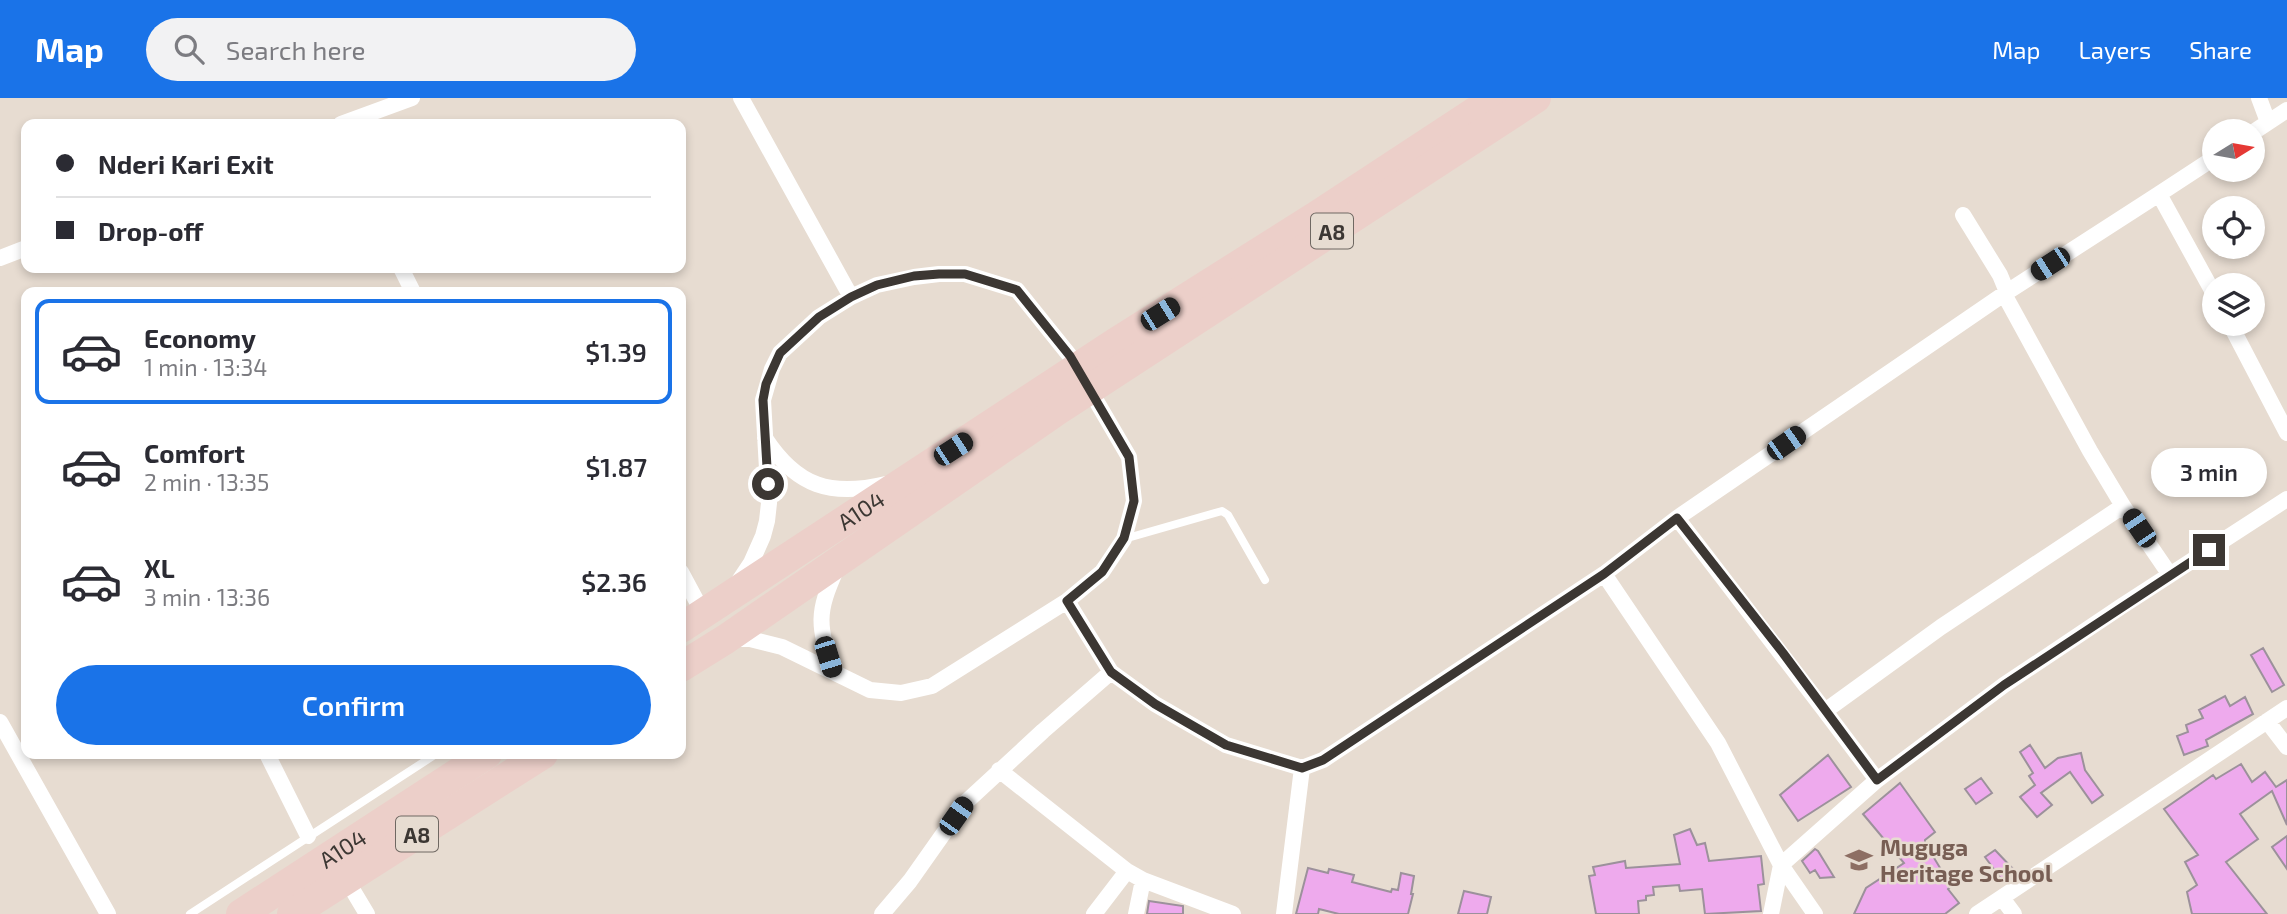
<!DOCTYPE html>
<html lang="en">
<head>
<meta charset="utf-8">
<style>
	:root { --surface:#fff; --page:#f2f2f3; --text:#2b2b33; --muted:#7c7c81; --line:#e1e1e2; --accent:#1a73e8 }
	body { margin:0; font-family:"Exo 2",sans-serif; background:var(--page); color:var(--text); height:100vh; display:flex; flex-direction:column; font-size:26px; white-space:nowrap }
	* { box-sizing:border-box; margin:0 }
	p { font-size:23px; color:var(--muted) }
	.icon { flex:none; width:38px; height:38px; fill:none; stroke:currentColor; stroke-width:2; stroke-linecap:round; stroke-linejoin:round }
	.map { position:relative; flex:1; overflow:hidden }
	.sheet { position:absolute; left:21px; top:189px; width:665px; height:472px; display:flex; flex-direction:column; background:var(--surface); border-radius:14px; box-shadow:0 4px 10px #0003 }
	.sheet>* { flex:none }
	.guide { position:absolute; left:21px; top:21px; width:665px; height:154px; border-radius:14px; box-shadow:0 4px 10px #0003; display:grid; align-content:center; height:154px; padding:0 35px; background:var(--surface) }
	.needle { width:46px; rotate:79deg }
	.fabs { position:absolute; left:2202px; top:21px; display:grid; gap:14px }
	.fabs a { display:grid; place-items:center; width:63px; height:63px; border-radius:50%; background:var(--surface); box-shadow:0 4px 10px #0003; font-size:35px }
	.end { position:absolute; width:32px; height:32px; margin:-16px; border:9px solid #3c3733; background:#fff; box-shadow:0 0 0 4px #fff }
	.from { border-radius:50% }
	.bubble { position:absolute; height:49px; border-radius:24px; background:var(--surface); box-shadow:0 4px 10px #0003; font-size:23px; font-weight:600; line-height:49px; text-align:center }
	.car { position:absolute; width:21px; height:42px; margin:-21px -10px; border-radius:9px; box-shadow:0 0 5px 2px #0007; background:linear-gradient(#222 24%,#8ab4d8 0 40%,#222 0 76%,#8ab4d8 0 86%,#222 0) }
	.guide b { display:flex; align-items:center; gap:24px; height:66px; font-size:26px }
	.guide b+b { border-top:2px solid var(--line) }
	.guide i { width:18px; height:18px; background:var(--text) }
	ul { padding:12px 0 0; list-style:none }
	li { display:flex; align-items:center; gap:21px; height:105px; margin:0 14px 10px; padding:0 21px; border:4px solid transparent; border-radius:14px }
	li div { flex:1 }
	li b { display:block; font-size:26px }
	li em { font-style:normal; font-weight:600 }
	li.current { border-color:var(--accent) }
	li>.icon { width:63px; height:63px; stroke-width:1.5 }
	.button { display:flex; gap:14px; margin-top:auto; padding:14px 35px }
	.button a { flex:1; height:80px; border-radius:42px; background:var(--accent); color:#fff; font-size:28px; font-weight:600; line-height:80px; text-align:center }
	header { display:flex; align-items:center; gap:42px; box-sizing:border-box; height:98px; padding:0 35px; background:var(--accent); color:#fff }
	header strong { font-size:33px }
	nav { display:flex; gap:38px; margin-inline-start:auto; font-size:24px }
	.search { width:490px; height:63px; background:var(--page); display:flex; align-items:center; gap:18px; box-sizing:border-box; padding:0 24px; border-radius:38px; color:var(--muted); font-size:26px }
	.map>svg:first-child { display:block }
	.building { fill:#eeaaed; stroke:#9c919b; stroke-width:2 }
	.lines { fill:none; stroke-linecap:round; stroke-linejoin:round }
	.lane { stroke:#fff; stroke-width:8 }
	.street { stroke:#fff; stroke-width:16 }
	.highway { stroke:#eccfc9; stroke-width:30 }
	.route { stroke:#3c3733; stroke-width:9 }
	.labels { text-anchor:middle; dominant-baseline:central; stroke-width:5; stroke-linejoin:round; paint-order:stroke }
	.shield { fill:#e7dcd1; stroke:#6f6862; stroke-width:2 }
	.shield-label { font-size:21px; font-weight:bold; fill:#3c3733 }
	.street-label { font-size:23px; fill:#3c3733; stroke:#e7dcd1 }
	.education-label { font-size:23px; font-weight:bold; fill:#785e54; stroke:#e7dcd1; text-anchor:start }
</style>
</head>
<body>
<header>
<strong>Map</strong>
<div class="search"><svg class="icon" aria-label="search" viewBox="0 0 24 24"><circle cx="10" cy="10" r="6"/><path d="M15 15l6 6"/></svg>Search here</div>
<nav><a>Map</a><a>Layers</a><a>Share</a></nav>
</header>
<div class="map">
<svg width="2287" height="816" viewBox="0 0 2287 816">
	<rect width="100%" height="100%" fill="#e7dcd1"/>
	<path class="building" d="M2263,550L2284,587L2272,594L2251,557Z
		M2225,598L2230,608L2245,599L2253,616L2206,642L2208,648L2184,657L2177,638L2188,634L2186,627L2203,620L2199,612Z
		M2030,647L2045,670L2058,660L2081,655L2085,672L2103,697L2092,705L2070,674L2041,695L2052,707L2037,719L2020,699L2035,687L2029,678L2033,675L2020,654Z
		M1828,657L1851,689L1798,723L1780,697Z
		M2241,666L2252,684L2265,674L2276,689L2287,682V727L2272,693L2240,716L2258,741L2226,764L2267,816H2192L2187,794L2197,787L2185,764L2198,757L2164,711L2213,677L2216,681Z
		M1981,680L1992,695L1976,706L1965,691Z
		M1900,685L1935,734L1925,742V745L1951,788L1948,791L1959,805L1945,816H1854L1866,790L1904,765L1863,716Z
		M1690,731L1697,747L1705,745L1709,763L1761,758L1764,786L1758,787L1761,813L1705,816L1702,791L1680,793L1679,787L1653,789L1654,797L1646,798V802L1638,803L1639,816H1596L1589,778L1595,777L1593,769L1625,763L1626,770L1680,766L1674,737Z
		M2287,738V771L2272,749Z
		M1815,751L1818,753L1834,779L1820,780L1815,772L1810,775L1802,763Z
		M1995,752L2014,772L2002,782L1985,759Z
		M1308,770L1328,775L1329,771L1354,777L1352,784L1391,794L1392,791L1398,792L1401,775L1414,778L1411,796H1413L1408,816H1339L1319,811L1318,816H1296Z
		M1464,793L1491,799L1487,816H1458Z
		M1149,803L1183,808V816H1147Z"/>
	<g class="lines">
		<path class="lane" d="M1124,441L1222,413L1228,417L1265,482
			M190,816L436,656"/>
		<path class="street" d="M741,0L851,199
			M2259,0L2268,24
			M341,26L412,0
			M2252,35L2287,12
			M2159,96L2214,60
			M1963,117L2000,177L2007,194
			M0,160L26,150
			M401,170L413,194
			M2004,196L2090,353L2123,408L2170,477
			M2230,226L2287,335
			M765,340C797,389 831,399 886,386
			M1677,420L1825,613L1941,529L2123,408
			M681,474L703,515
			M1604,476L1718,645L1781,767L1815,816
			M1067,503L1111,574L1155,606L1226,647L1302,670L1323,662L1604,476L1677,420L2004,196L2159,96L2214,196
			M731,541H750L782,549L870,592L901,595L932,588L1067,503L1102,474L1124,441L1134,403L1129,359L1070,258L1017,192L965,176H939L914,179L877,187L851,199L819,219L780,255L772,271L763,302L769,405L767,423L763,438L751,465L739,483
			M833,574C818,526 816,516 837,470
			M1825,613L1877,682
			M2267,623L2287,649
			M0,624L108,816
			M267,656L308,738
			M999,672L1127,773L1143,782L1233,816
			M346,781L367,816
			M2002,800L2014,816
			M882,816L910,783L965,705L1043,633L1111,574
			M1094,816L1127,773
			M1136,816L1143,782
			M1284,816L1302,670
			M1771,816L1781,767L1877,682L2004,587L2122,508L2287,401
			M1977,816L2287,610"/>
		<g class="highway">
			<path id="s1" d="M681,530L1115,245L1318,117L1496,0"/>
			<path d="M681,569L726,541L1058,312L1536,0"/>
			<path id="s2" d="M241,816L487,656"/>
			<path d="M292,816L543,656"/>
		</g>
	</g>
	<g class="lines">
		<path class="route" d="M768,386L763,302L766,286L780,255L819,219L851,199L877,187L914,178L939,176H965L1017,192L1070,258L1129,359L1134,403L1124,440L1102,474L1067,503L1111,574L1155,606L1226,647L1302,670L1323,662L1604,476L1677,420L1783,555L1877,682L2004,587L2209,452"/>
	</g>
	<defs>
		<symbol id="school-bare" viewBox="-9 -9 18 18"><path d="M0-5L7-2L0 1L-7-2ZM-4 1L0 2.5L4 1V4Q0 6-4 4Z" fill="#8d6e63" stroke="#e7dcd1" stroke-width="2.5" paint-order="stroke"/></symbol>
	</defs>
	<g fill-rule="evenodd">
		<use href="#school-bare" x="1840" y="743" width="38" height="38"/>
	</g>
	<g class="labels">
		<g class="shield">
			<rect x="1311" y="115.5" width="42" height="35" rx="5"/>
			<rect x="396" y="718.5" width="42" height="35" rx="5"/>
		</g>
		<g class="shield-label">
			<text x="1332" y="133">A8</text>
			<text x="417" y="736">A8</text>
		</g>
		<g class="street-label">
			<text stroke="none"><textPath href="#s1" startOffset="215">A104</textPath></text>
			<text stroke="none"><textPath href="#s2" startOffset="121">A104</textPath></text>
		</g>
		<g class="education-label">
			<text x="1880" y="749">Muguga<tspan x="1880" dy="26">Heritage School</tspan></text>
		</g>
	</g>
</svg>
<div class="fabs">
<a><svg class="needle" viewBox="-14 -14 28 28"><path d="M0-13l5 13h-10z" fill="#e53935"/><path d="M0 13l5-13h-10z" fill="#7c7c81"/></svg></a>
<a><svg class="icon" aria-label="locate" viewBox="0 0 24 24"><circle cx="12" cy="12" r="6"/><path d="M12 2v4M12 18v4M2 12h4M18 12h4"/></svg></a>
<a><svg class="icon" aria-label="layers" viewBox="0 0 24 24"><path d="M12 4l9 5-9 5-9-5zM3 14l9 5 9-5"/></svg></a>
</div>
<i class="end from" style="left:768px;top:386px"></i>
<i class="end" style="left:2209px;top:452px"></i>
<div class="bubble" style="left:2151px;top:350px;width:116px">3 min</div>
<i class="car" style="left:2050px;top:166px;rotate:237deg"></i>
<i class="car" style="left:1160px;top:216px;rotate:58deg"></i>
<i class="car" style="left:1786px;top:345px;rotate:55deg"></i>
<i class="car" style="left:953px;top:351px;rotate:57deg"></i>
<i class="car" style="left:2139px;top:430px;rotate:326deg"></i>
<i class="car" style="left:828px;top:559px;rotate:163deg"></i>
<i class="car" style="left:956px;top:718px;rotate:35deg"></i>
<div class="guide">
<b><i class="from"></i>Nderi Kari Exit</b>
<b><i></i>Drop-off</b>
</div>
<section class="sheet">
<ul>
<li class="current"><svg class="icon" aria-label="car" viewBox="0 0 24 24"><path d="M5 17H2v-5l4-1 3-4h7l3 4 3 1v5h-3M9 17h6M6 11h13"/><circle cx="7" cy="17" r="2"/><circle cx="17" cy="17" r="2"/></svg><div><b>Economy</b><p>1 min · 13:34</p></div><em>$1.39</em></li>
<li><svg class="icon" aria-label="car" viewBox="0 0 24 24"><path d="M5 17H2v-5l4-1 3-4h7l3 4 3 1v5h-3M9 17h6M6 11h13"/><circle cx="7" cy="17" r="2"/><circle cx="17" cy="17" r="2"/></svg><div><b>Comfort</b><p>2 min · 13:35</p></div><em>$1.87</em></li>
<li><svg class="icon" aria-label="car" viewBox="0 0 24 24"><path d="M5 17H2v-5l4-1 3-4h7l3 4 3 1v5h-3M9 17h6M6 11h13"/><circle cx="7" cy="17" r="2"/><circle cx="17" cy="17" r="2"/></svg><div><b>XL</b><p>3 min · 13:36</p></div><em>$2.36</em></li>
</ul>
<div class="button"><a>Confirm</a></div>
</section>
</div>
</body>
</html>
